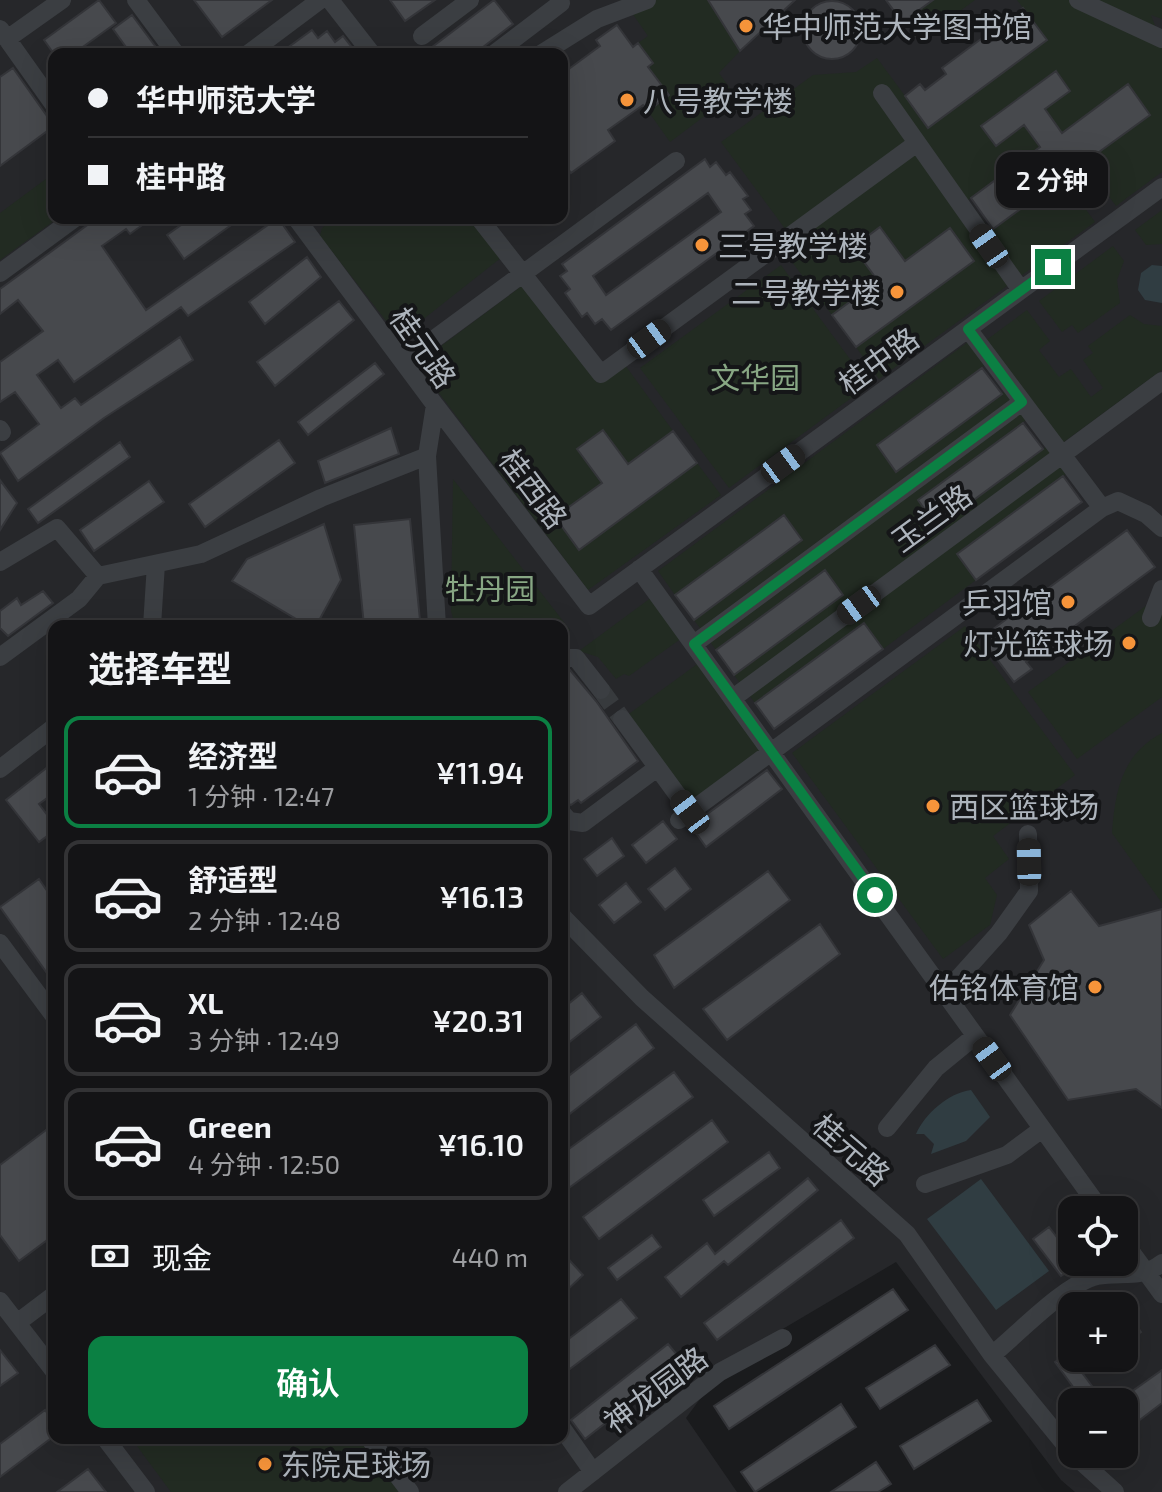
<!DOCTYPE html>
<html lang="zh">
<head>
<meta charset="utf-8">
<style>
	:root { --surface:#141416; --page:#212123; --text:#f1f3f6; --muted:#9d9ea1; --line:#333335; --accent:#0b8043 }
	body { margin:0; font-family:"Exo 2","Noto Sans SC",sans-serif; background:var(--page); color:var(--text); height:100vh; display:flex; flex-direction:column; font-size:30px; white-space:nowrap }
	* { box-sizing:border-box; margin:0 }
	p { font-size:26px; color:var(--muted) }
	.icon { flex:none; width:44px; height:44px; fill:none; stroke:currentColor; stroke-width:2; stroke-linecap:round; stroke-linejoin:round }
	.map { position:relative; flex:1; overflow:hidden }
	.drawer { position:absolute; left:48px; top:620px; width:520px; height:824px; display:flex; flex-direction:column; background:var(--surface); border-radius:16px; box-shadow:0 8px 32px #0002,0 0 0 2px var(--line) }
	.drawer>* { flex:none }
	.guide { position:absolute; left:48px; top:48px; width:520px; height:176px; border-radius:16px; box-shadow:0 8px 32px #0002,0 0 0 2px var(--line); display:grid; align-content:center; height:176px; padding:0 40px; background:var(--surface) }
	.buttons { position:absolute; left:1058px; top:1196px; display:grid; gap:16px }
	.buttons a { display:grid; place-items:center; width:80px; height:80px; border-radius:16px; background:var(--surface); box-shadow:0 8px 32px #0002,0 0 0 2px var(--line); font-size:40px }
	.end { position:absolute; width:36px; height:36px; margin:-18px; border:10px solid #0b8043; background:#fff; box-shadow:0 0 0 4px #fff }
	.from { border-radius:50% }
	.bubble { position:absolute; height:56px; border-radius:16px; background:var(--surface); box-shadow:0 8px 32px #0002,0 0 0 2px var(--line); font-size:26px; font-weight:600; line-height:56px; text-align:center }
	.car { position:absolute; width:24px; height:48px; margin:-24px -12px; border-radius:10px; box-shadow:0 0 6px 2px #0007; background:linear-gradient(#222 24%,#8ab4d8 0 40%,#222 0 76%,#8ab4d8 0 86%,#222 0) }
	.guide b { display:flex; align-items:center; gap:28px; height:76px; font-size:30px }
	.guide b+b { border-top:2px solid var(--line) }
	.guide i { width:20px; height:20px; background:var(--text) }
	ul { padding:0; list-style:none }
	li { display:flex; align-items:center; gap:24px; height:112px; margin:0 16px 12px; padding:0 24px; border:4px solid var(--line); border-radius:16px }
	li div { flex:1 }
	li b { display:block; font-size:30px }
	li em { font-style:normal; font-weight:600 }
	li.selected { border-color:var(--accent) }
	li>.icon { width:72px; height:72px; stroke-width:1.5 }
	h2 { padding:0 40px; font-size:36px; line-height:96px }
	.pay { display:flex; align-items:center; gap:20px; height:88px; padding:0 40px; font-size:30px }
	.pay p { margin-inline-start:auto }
	.cta { display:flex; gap:16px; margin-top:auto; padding:16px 40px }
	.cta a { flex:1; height:92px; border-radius:16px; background:var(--accent); color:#fff; font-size:32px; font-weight:600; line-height:92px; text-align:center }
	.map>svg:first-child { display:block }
	.built { fill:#26272a; fill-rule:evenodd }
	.green { fill:#222b22 }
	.water { fill:#303d42 }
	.building { fill:#47494d; stroke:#343539; stroke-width:2; fill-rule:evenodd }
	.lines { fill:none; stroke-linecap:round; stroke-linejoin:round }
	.minor-tunnel { stroke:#373a3d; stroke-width:18; stroke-dasharray:18 9; stroke-linecap:butt }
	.minor { stroke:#3b3e42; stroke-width:18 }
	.route { stroke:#0b8043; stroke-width:10 }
	.poi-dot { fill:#f6943a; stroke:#151618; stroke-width:3 }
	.labels { text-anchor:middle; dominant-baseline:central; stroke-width:8; stroke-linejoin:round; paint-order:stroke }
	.poi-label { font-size:30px; fill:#adb4bc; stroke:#151618; text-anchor:start }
	.street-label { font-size:30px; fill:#adb4bc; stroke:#151618 }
	.park-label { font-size:30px; fill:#88a784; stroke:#151618 }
</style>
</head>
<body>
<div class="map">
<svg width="1162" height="1492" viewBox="0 0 1162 1492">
	<rect width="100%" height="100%" fill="#1a1b1d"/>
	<path class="built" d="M0,0H1162V1492H1075L1061,1480L896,1262L717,1368L720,1372L686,1418L737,1492H0ZM54,54H562V218H54ZM54,626H562V1438H54ZM1072,1210H1124V1262H1072ZM1072,1306H1124V1358H1072ZM1072,1402H1124V1454H1072Z"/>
	<path class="green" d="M623,0H710L740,51L719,73L734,94L670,142L648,111L669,95L648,67L653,63L638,43L648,36Z
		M933,0H975L926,36L911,16Z
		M1017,0H1162V19L1151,15L1162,44V172L1116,206L1084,163L1150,115L1128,85L1061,133L1045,109L1070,91L1055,71L981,126L996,146L1024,125L1040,147L968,200L991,231L1063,178L1095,222L879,379L856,347L973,261L878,281L832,315L783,250L794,241L721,142L813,75L856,72L877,58L928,127L1047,39Z
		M54,173V218H58L0,260V213Z
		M1162,210V244L1146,245L1135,230Z
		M334,218H470L502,257L402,336L397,335L320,236L322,228Z
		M1113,246L1124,261L1117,280L1120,303L1078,333L1072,325L1062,332L1039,301Z
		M781,265L869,385L729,488L640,368Z
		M523,285L598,383L625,365L673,431L628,464L603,430L577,449L601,483L579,549L697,463L721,495L588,590L417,364Z
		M1027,310L1050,341L1039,350L1059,377L1071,369L1091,397L1103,388L1083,360L1093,353L1088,346L1130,315L1144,324L1162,326V370L1061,444L985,341Z
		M968,342L985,365L877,445L897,471L1005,391L1026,420L918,500L937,526L1046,447L1066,474L958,553L976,580L883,649L863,623L755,703L734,675L843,595L825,570L716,650L694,620L802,539L783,515L675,595L658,571Z
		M453,479L570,630L562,636V626H455L451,611Z
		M1162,594V697L1077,759L1028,692Z
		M652,597L682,638L629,676L624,674L616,679L598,657L579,651Z
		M965,626L1075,775L993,836L1009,859L985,878L997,895L990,925L943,959L792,753Z
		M700,662L765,751L691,805L626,716Z
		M1162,733V903L1112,833C1115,791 1122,754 1162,733Z
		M131,1438H360L399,1492H171Z"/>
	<path class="water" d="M1152,265L1162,266V303L1145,300L1138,290L1141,273Z
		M971,1090L990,1117L966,1141L931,1154L934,1144L924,1134H916C925,1114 948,1093 971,1090Z
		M981,1179L1049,1271L996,1310L927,1219Z"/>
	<path class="building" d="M99,0L116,23L73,54H54L44,40Z
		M194,0H272L222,37Z
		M390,0H435L405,21Z
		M494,0L513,24L474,54H423Z
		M708,0H795L740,51Z
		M886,0H933L911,16L914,20L905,26Z
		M803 30a29 29 0 1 1 58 0a29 29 0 1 1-58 0Z
		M1023,8L1047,40L928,128L905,96L920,84L925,90L946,74L942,68L985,36L990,42L1014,24L1010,18Z
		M132,15L161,54H131L113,29Z
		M617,25L633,47L638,43L653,63L648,67L669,95L648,111L643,105L608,130L615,141L571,173L562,160V74L600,46L596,40Z
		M312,30L318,38L327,31L335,42L343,36L357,54H279Z
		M13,68L54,126L0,166V77Z
		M1056,71L1070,91L1045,109L1062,133L1128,84L1150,115L1084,163L1093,175L1072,190L1063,178L993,229L971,198L1040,147L1024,125L996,146L981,126Z
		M705,159L710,167L716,162L726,175L730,172L748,196L743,199L751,210L745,214L754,226L611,330L602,319L595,324L587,313L582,317L565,293L570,289L560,276L567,271L562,264ZM708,193L721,212L606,295L593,276Z
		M97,218H152L130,234L126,229L102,246L146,310L278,218L295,242L188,316L181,307L74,382L58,360L37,375L61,408L75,398L81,405L180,337L193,360L104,418L18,481L0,453L39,424L15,392L0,402V362L43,331L18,300L0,314V289Z
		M191,218H241L184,259L167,235Z
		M880,227L905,261L950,228L974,261L856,347L832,315L878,281L853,247Z
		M307,257L321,277L265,324L249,302Z
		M339,301L354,320L275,386L257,362Z
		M375,363L384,374L308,435L298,422Z
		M982,368L1002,394L896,472L877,445Z
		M1023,423L1043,449L937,527L918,500Z
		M391,428L399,454L325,483L318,461Z
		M603,430L628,464L673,431L697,463L579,550L555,517L602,483L577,449Z
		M279,440L295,463L205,527L189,504Z
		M120,442L130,457L38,523L28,509Z
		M1063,476L1082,502L976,580L957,554Z
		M0,480L17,503L0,530Z
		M149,481L164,502L94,551L80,530Z
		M784,515L802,540L694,620L675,595Z
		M410,519L420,620L364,626L354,525Z
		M324,524L341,580L316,626H308L232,581L247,559Z
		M1127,530L1155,567L1026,662L1032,669L1014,682L981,638Z
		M825,570L843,595L734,675L716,650Z
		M43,591L53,603L8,636L0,628V611L17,598L21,605Z
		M864,623L883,649L774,729L755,703Z
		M562,670H570L596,701L638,761L581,803L578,800L571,805L562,801Z
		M54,762V793L39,804L54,824V831L39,842L6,800Z
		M767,770L782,789L706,847L691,826Z
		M663,821L677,839L646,863L632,845Z
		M612,838L624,856L597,876L584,859Z
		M675,868L691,889L665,910L648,889Z
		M768,871L790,900L674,988L654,955Z
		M39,879L54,901V983L0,907Z
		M626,883L641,902L614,923L599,905Z
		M1071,891L1099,926L1162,909V1108L1136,1089L1068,1100L1010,1015L1044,960L1029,925Z
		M820,924L840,954L727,1040L703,1009Z
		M582,993L601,1017L562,1048V1009Z
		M636,1024L654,1048L562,1120V1081Z
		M674,1072L693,1097L562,1193V1154Z
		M712,1120L728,1142L599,1239L583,1217Z
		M54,1124V1235L19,1261L0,1235V1165Z
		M769,1152L780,1168L714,1216L703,1200Z
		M808,1178L818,1190L728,1265L724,1261L681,1297L665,1277L707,1243L715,1254Z
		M841,1220L854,1238L717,1340L704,1323Z
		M1049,1227L1067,1250L1072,1246V1268L1061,1276L1033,1239Z
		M652,1235L661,1247L617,1280L608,1268Z
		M562,1252L583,1275L562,1295Z
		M893,1289L908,1310L729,1429L714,1406Z
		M621,1299L637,1318L562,1375V1344Z
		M1124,1309L1141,1332L1124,1344Z
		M668,1344L683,1362L585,1439L571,1420Z
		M935,1345L950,1365L880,1409L866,1388Z
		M0,1350L18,1373L0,1386Z
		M1072,1350V1358H1105L1083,1374L1104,1402H1084L1055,1362Z
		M1162,1370V1403L1124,1432V1397Z
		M977,1400L991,1421L914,1469L900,1446Z
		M841,1404L856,1427L755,1492L741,1472Z
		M45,1410L54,1421V1436L0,1477V1444Z
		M876,1462L891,1484L878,1492H831Z
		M88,1469L106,1492H57Z"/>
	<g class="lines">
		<path class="minor-tunnel" d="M601,690L622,719"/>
		<path class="minor" d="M136,0L176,54
			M330,0L372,54
			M1078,0L1162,39
			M0,29L54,105
			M422,36L470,0
			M7,39L62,0
			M248,54L320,0
			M494,54L561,3
			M541,54L597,19L647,0
			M882,93L1021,290
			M296,218L435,405L427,456L437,626
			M479,218L601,374L917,143
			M0,273L75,218
			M968,329L1102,508
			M403,362L676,161
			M435,405L589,606L1162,187
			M0,429L2,432
			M0,562L57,528L98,576L201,554L321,498L427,456
			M639,569L1101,1210
			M1151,618L1162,589
			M152,626L156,564
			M694,644L1022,402
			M0,657L79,599L98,576
			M562,658H576L601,690
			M733,698L1162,381
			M622,719L690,812
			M0,769L54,727
			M562,813L569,821L583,823L657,768
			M679,820L1102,508L1118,501L1146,514L1162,528
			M562,916L642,998L907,1234L992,1355L1072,1453
			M0,943L54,1016
			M945,993L999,933L1029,891L1028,834
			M887,1128L936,1068L975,1036
			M925,1184L1007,1155L1042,1129
			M1124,1242L1162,1294
			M0,1301L54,1371
			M17,1323L54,1295
			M992,1355C1019,1333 1065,1284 1097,1276C1121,1271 1140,1280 1162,1263
			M562,1428L593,1472
			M105,1438L146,1492
			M369,1438L410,1492
			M1073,1454L1115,1492
			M567,1492L720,1372L783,1338"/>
	</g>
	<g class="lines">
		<path class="route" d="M875,895L694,644L1022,402L968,329L1053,267"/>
	</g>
	<g class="poi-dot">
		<circle cx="746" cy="26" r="8"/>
		<circle cx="627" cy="100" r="8"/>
		<circle cx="702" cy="245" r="8"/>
		<circle cx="897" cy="292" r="8"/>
		<circle cx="1068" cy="602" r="8"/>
		<circle cx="1129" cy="643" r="8"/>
		<circle cx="933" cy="806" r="8"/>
		<circle cx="1095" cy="987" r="8"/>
		<circle cx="265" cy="1464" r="8"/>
	</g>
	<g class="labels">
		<g class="poi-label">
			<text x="762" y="26">华中师范大学图书馆</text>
			<text x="643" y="100">八号教学楼</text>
			<text x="718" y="245">三号教学楼</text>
			<text x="881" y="292" text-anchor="end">二号教学楼</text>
			<text x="1052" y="602" text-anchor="end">乒羽馆</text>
			<text x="1113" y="643" text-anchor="end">灯光篮球场</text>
			<text x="949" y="806">西区篮球场</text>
			<text x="1079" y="987" text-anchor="end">佑铭体育馆</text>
			<text x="281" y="1464">东院足球场</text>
		</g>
		<g class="street-label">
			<text transform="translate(424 347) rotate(55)">桂元路</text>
			<text transform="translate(878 360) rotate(-36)">桂中路</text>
			<text transform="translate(534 488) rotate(53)">桂西路</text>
			<text transform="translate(931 517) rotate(-36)">玉兰路</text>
			<text transform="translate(852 1149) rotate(41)">桂元路</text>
			<text transform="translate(655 1389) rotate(-37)">神龙园路</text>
		</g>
		<g class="park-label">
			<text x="755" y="377">文华园</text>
			<text x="490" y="588">牡丹园</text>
		</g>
	</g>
</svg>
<div class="buttons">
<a><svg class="icon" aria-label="locate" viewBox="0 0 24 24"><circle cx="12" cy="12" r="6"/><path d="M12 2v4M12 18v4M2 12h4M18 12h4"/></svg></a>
<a>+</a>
<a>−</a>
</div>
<i class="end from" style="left:875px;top:895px"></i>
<i class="end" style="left:1053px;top:267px"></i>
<div class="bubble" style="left:996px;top:152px;width:112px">2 分钟</div>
<i class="car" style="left:989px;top:246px;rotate:325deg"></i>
<i class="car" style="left:649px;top:339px;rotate:54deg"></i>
<i class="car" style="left:783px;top:464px;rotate:54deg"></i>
<i class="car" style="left:859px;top:605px;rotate:234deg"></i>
<i class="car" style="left:690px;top:812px;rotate:323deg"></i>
<i class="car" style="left:1029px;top:862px;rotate:359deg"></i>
<i class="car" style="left:992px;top:1059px;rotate:324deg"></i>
<div class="guide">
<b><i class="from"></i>华中师范大学</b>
<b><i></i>桂中路</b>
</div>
<section class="drawer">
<h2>选择车型</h2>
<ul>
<li class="selected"><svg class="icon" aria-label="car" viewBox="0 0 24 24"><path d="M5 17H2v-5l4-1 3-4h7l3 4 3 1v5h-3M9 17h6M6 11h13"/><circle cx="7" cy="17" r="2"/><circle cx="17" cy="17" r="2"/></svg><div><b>经济型</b><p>1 分钟 · 12:47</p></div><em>¥11.94</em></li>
<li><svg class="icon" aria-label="car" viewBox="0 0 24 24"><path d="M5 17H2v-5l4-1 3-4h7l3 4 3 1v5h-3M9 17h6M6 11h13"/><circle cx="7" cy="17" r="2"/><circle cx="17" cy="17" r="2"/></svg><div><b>舒适型</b><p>2 分钟 · 12:48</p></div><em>¥16.13</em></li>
<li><svg class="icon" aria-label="car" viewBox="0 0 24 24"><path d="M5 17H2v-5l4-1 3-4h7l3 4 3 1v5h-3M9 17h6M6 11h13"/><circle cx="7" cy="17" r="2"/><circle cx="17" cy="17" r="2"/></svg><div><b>XL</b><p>3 分钟 · 12:49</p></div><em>¥20.31</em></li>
<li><svg class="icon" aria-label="car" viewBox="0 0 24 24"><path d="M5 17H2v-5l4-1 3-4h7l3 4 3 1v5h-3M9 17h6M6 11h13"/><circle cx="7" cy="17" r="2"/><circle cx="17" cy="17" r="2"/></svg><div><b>Green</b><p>4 分钟 · 12:50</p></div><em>¥16.10</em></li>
</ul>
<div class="pay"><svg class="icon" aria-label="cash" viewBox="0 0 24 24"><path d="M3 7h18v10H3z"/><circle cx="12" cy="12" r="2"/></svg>现金<p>440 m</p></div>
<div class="cta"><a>确认</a></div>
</section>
</div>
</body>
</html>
